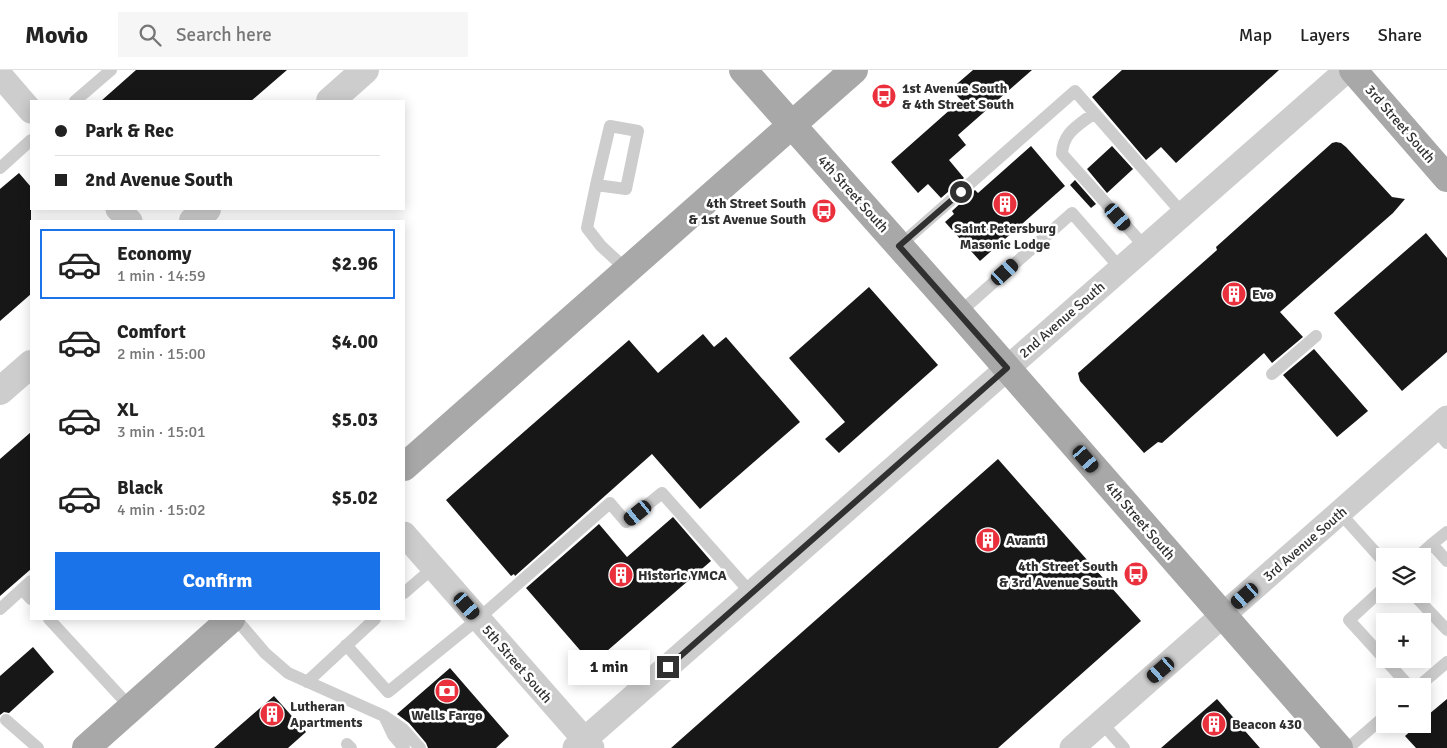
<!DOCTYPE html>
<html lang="en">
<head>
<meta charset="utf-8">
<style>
	:root { --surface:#fff; --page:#f6f6f6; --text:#222; --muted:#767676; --line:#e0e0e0; --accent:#1a73e8 }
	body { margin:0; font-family:Signika,sans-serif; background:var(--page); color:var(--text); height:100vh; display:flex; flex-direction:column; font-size:19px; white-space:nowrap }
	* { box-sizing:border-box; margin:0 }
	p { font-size:16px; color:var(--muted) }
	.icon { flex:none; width:28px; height:28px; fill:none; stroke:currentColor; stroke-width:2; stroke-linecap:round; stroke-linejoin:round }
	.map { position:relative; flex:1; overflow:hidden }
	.panel { position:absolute; left:30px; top:150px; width:375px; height:400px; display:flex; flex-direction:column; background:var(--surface); border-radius:0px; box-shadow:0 2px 12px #0003 }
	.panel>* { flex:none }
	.hud { position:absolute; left:30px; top:30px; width:375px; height:110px; border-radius:0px; box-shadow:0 2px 12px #0003; display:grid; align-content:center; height:110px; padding:0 25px; background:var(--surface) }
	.controls { position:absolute; left:1376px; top:478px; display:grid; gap:10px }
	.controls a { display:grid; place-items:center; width:55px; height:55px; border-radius:0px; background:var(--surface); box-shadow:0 2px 12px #0003; font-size:25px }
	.end { position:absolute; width:22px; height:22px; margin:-11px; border:6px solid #303030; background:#fff; box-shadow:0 0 0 2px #fff }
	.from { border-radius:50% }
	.bubble { position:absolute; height:35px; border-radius:0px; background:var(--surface); box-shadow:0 2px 12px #0003; font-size:16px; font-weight:700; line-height:35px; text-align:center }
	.car { position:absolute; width:15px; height:30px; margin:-15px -8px; border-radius:6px; box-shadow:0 0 4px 1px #0007; background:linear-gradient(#222 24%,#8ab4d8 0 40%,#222 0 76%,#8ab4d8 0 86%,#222 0) }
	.hud b { display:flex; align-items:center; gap:18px; height:48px; font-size:19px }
	.hud b+b { border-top:1px solid var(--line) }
	.hud i { width:12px; height:12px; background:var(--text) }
	ul { padding:9px 0 0; list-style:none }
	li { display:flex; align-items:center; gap:15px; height:70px; margin:0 10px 8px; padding:0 15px; border:2px solid transparent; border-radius:0px }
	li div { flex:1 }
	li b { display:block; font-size:19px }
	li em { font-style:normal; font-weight:700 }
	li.selected { border-color:var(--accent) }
	li>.icon { width:45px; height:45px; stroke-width:1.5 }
	.primary-button { display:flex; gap:10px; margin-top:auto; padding:10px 25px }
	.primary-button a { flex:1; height:58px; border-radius:0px; background:var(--accent); color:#fff; font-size:20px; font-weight:700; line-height:58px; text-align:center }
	header { display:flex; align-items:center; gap:30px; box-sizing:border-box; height:70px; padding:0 25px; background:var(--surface); border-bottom:1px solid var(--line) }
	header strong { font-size:24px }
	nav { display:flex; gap:28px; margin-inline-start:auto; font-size:18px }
	.search { width:350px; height:45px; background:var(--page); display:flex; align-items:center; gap:12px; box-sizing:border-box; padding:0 18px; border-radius:0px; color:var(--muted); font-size:19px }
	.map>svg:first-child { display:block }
	.building { fill:#171717 }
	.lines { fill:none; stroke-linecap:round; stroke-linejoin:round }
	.service { stroke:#cdcdcd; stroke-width:12 }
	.minor { stroke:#cdcdcd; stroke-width:25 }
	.tertiary { stroke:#cdcdcd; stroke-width:28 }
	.primary { stroke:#a8a8a8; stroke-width:28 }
	.route { stroke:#303030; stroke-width:6 }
	.labels { text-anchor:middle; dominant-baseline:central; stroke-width:5; stroke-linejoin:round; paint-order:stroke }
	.poi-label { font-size:14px; font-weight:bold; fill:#303030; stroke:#fff; text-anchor:start }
	.street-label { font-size:14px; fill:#303030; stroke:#fff }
</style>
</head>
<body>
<header>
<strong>Movio</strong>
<div class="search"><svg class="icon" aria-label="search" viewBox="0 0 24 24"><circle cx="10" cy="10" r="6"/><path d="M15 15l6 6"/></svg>Search here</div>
<nav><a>Map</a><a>Layers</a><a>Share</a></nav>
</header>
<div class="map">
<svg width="1447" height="678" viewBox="0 0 1447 678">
	<rect width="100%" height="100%" fill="#fff"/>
	<path class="building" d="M136,0H287L251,31H101Z
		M973,0H1032L958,65L966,75L949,90L964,108L941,128L928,114L918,123L891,92L961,30L951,19Z
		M1122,0H1279L1176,93L1161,77L1146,90L1092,27Z
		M1336,72L1341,73L1346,77L1392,127L1405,129L1393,143L1280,242L1303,267L1272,293L1264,283L1162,373L1158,372L1144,383L1080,311L1078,303L1217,180L1216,177L1332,73Z
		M1031,76L1065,116L980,191L945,152L954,144L952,141L975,120L978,123Z
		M1112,76L1133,99L1107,123L1087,99Z
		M19,103L31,117V224L0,251V119Z
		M1075,110L1096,134L1091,138L1070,115Z
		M1426,163L1447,188V282L1402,321L1334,243Z
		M869,217L938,295L839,383L825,369L845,352L789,288Z
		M703,264L714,277L726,267L800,352L700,439L652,384L515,506L514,504L511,506L446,430L629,270L658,303Z
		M1314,279L1368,341L1337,367L1283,305Z
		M31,362V499L0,526V389Z
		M998,389L1141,551L998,678H671Z
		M673,447L711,491L592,594L526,518L599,454L627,487Z
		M33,577L54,602L9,643L4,642L0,645V606Z
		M450,598L509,666L496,678H428L426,673L409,653L397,644Z
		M274,626L306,662L288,678H214Z
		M1217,629L1260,678H1161Z
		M1447,629V678H1416L1405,666L1419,654H1422V650Z"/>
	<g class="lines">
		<path class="service" d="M75,31L111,0
			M1094,43C1078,56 1063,62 1062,84L1145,177
			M0,98L31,70
			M596,115L626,119L638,61L610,56L596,115L587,158L601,176L627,200
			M899,176L1075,21L1183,144
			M959,243L1072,143L1121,199
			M1272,304L1316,266
			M1435,359L1447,373
			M1340,443L1385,493
			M1447,462L1432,474L1447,491
			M1419,486L1432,474
			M1385,517L1349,550L1409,616
			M22,519L31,529
			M404,523L433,498
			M1413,524L1447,560
			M0,539L31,511
			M49,549L131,638
			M236,549L265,583L288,603L384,646L403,659L420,678
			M346,575L388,622L478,549L610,433L626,452L662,423L751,523
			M307,612L375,549
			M1419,616L1447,592
			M385,648L393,665L404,678
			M6,650L38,678
			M1101,652L1124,678
			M347,674L351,678
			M1348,678L1385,646"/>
		<path class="minor" d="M0,5L31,41
			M118,139L130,151
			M404,464L592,678
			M575,678L1347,0
			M1072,678L1447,348"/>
		<path class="tertiary" d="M330,31L365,0
			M193,151L207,139
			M0,321L31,294"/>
		<path class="primary" d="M743,0L959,243L1339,678
			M1353,0L1447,108
			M404,397L854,0
			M86,678L231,549"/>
	</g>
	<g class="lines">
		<path class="route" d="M668,597L1007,298L899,176L961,122"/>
	</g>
	<defs>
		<symbol id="bus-disc" viewBox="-11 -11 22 22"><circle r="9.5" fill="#e9303c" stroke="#fff"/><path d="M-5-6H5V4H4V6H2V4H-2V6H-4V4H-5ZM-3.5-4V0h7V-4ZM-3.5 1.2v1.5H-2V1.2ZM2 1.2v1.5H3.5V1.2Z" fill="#fff"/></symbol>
		<symbol id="building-disc" viewBox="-11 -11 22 22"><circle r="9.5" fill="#e9303c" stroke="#fff"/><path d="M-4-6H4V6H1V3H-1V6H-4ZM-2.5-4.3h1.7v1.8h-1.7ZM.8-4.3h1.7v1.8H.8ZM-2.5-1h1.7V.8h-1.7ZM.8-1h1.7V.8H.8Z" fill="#fff"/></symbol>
		<symbol id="bank-disc" viewBox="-11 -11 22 22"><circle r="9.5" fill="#e9303c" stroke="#fff"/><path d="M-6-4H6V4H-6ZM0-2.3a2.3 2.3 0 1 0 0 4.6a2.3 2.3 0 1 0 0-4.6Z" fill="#fff"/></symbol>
	</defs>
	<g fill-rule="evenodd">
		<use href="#bus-disc" x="870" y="12" width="28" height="28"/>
		<use href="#building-disc" x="991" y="120" width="28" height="28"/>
		<use href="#bus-disc" x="810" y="127" width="28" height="28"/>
		<use href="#building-disc" x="1220" y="210" width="28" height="28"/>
		<use href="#building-disc" x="974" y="456" width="28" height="28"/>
		<use href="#bus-disc" x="1122" y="490" width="28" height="28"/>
		<use href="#building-disc" x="607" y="491" width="28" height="28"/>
		<use href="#bank-disc" x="433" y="607" width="28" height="28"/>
		<use href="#building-disc" x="258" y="630" width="28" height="28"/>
		<use href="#building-disc" x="1200" y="640" width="28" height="28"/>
	</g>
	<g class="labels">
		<g class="poi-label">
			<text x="902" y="18">1st Avenue South<tspan x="902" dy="16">&amp; 4th Street South</tspan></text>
			<text x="806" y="133" text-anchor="end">4th Street South<tspan x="806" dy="16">&amp; 1st Avenue South</tspan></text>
			<text x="1005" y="158" text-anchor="middle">Saint Petersburg<tspan x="1005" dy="16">Masonic Lodge</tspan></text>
			<text x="1252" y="224">Evo</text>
			<text x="1006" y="470">Avanti</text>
			<text x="1118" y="496" text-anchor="end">4th Street South<tspan x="1118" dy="16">&amp; 3rd Avenue South</tspan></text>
			<text x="638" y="505">Historic YMCA</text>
			<text x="290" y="636">Lutheran<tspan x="290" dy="16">Apartments</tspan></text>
			<text x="447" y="645" text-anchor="middle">Wells Fargo</text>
			<text x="1232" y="654">Beacon 430</text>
		</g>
		<g class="street-label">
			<text transform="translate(1400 54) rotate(49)">3rd Street South</text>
			<text transform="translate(853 124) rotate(48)">4th Street South</text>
			<text transform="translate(1062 250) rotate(-41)">2nd Avenue South</text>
			<text transform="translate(1140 451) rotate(49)">4th Street South</text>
			<text transform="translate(1305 474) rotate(-41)">3rd Avenue South</text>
			<text transform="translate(517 594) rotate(49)">5th Street South</text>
		</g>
	</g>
</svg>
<div class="controls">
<a><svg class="icon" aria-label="layers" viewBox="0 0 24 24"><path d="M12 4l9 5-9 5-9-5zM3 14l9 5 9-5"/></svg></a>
<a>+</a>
<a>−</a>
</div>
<i class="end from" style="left:961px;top:122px"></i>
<i class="end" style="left:668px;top:597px"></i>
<div class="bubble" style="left:568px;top:580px;width:82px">1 min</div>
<i class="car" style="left:1118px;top:147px;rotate:139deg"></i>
<i class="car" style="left:1005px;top:202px;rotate:48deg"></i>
<i class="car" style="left:1086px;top:389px;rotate:139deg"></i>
<i class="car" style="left:638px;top:443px;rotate:231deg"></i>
<i class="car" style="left:1245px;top:526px;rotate:229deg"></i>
<i class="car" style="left:467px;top:536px;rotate:139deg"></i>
<i class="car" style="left:1161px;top:600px;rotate:229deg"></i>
<div class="hud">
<b><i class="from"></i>Park &amp; Rec</b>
<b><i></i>2nd Avenue South</b>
</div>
<section class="panel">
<ul>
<li class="selected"><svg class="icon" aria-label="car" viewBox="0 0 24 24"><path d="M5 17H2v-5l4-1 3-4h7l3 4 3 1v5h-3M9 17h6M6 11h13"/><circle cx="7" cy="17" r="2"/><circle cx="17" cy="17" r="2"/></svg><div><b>Economy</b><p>1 min · 14:59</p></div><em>$2.96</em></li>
<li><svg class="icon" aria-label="car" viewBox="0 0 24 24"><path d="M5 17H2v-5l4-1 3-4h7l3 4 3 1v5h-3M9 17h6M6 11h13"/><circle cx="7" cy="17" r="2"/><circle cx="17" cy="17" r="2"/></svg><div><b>Comfort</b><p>2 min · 15:00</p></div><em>$4.00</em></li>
<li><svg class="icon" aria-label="car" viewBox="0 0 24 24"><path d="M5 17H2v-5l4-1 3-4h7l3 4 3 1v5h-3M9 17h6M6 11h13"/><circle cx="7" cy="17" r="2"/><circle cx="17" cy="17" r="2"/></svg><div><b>XL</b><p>3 min · 15:01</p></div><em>$5.03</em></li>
<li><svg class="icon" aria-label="car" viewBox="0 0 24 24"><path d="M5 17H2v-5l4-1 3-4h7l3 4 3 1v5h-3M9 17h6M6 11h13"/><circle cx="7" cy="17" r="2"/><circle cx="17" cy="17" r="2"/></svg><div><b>Black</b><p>4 min · 15:02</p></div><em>$5.02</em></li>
</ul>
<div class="primary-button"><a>Confirm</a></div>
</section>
</div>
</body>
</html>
